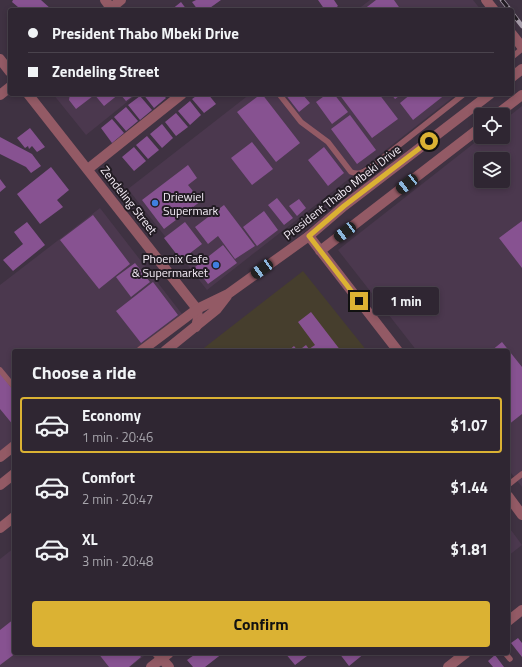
<!DOCTYPE html>
<html lang="en">
<head>
<meta charset="utf-8">
<style>
	:root { --surface:#2f2632; --page:#372e3a; --text:#f1f3f6; --muted:#a7a5ac; --line:#4a434d; --accent:#dbb233 }
	body { margin:0; font-family:"Titillium Web",sans-serif; background:var(--page); color:var(--text); height:100vh; display:flex; flex-direction:column; font-size:15px; white-space:nowrap }
	* { box-sizing:border-box; margin:0 }
	p { font-size:13px; color:var(--muted) }
	.icon { flex:none; width:22px; height:22px; fill:none; stroke:currentColor; stroke-width:2; stroke-linecap:round; stroke-linejoin:round }
	.map { position:relative; flex:1; overflow:hidden }
	.drawer { position:absolute; left:12px; top:349px; width:498px; height:306px; display:flex; flex-direction:column; background:var(--surface); border-radius:4px; box-shadow:0 2px 6px #0003,0 0 0 1px var(--line) }
	.drawer>* { flex:none }
	.top-card { position:absolute; left:8px; top:8px; width:506px; height:88px; border-radius:4px; box-shadow:0 2px 6px #0003,0 0 0 1px var(--line); display:grid; align-content:center; height:88px; padding:0 20px; background:var(--surface) }
	.buttons { position:absolute; left:474px; top:108px; display:grid; gap:8px }
	.buttons a { display:grid; place-items:center; width:36px; height:36px; border-radius:4px; background:var(--surface); box-shadow:0 2px 6px #0003,0 0 0 1px var(--line); font-size:20px }
	.end { position:absolute; width:18px; height:18px; margin:-9px; border:5px solid #dbb233; background:#111; box-shadow:0 0 0 2px #111 }
	.from { border-radius:50% }
	.bubble { position:absolute; height:28px; border-radius:4px; background:var(--surface); box-shadow:0 2px 6px #0003,0 0 0 1px var(--line); font-size:13px; font-weight:700; line-height:28px; text-align:center }
	.car { position:absolute; width:12px; height:24px; margin:-12px -6px; border-radius:5px; box-shadow:0 0 3px 1px #0007; background:linear-gradient(#222 24%,#8ab4d8 0 40%,#222 0 76%,#8ab4d8 0 86%,#222 0) }
	.top-card b { display:flex; align-items:center; gap:14px; height:38px; font-size:15px }
	.top-card b+b { border-top:1px solid var(--line) }
	.top-card i { width:10px; height:10px; background:var(--text) }
	ul { padding:0; list-style:none }
	li { display:flex; align-items:center; gap:12px; height:56px; margin:0 8px 6px; padding:0 12px; border:2px solid transparent; border-radius:4px }
	li div { flex:1 }
	li b { display:block; font-size:15px }
	li em { font-style:normal; font-weight:700 }
	li.selected { border-color:var(--accent) }
	li>.icon { width:36px; height:36px; stroke-width:1.5 }
	h2 { padding:0 20px; font-size:18px; line-height:48px }
	.button { display:flex; gap:8px; margin-top:auto; padding:8px 20px }
	.button a { flex:1; height:46px; border-radius:4px; background:var(--accent); color:#111; font-size:16px; font-weight:700; line-height:46px; text-align:center }
	.map>svg:first-child { display:block }
	.built { fill:#4b384e; fill-rule:evenodd }
	.education { fill:#463e2d }
	.building { fill:#875291 }
	.lines { fill:none; stroke-linecap:round; stroke-linejoin:round }
	.service { stroke:#935a65; stroke-width:5.5 }
	.minor { stroke:#935a65; stroke-width:10 }
	.tertiary { stroke:#935a65; stroke-width:10 }
	.rail-casing { stroke:#a69ca9; stroke-width:4.5 }
	.rail { stroke:#221c23; stroke-width:3; stroke-dasharray:9; stroke-linecap:butt }
	.route { stroke:#dbb233; stroke-width:5 }
	.shop-dot { fill:#3f7fe0; stroke:#221c23; stroke-width:1.5 }
	.labels { text-anchor:middle; dominant-baseline:central; stroke-width:4; stroke-linejoin:round; paint-order:stroke }
	.street-label { font-size:12px; fill:#f5edf7; stroke:#221c23 }
	.poi-label { font-size:12px; fill:#f5edf7; stroke:#221c23; text-anchor:start }
</style>
</head>
<body>
<div class="map">
<svg width="522" height="667" viewBox="0 0 522 667">
	<rect width="100%" height="100%" fill="#3f3242"/>
	<path class="built" d="M370,0H473L481,10H357Z
		M53,94H137L86,135Z
		M250,94H457L207,290L128,189Z
		M522,106V487L508,469V351H417L338,250L482,137H503V121ZM481,159H503V181H481Z
		M100,208L182,314L133,351H14V443L0,454V285Z
		M508,526L522,545L508,556Z
		M14,548V653H141L144,656L130,667H0V559Z"/>
	<path class="education" d="M303,271L367,351H200Z"/>
	<path class="building" d="M13,0H41L51,9L16,10L18,7L12,2Z
		M196,0H221L207,10H198L192,2Z
		M318,0H334L338,6L333,10H325Z
		M376,0H394L401,10H363Z
		M181,2L187,10H171Z
		M70,94H91L93,96L76,109L69,100Z
		M94,94H119L104,106Z
		M120,94H136L126,101Z
		M143,94H162L166,98L154,108Z
		M199,94H208L216,104L204,113L192,99Z
		M261,94H262L300,143L276,162L237,112Z
		M285,94H302L310,103L299,112Z
		M327,94H334L348,112L332,124L316,102Z
		M339,94H379L398,119L372,138Z
		M391,94H402L395,99Z
		M411,94H446L413,120L400,103Z
		M140,96L152,110L140,120L128,105Z
		M190,101L201,115L190,125L178,111Z
		M126,107L138,121L126,131L114,117Z
		M176,113L188,127L176,136L165,122Z
		M350,115L376,150L357,164L331,129Z
		M112,119L124,133L112,143L101,128Z
		M162,124L173,138L162,148L150,134Z
		M30,128L45,147L37,152L32,146L29,149L28,146L25,148L17,138Z
		M147,136L159,150L148,159L136,145Z
		M0,137L32,154L41,166L31,173L26,167L0,154Z
		M252,142L273,169L252,185L231,158Z
		M134,147L146,161L134,171L122,157Z
		M324,147L344,173L328,186L308,160Z
		M188,165L197,178L188,185L201,201L164,229L142,200Z
		M51,167L69,190L57,200L63,207L40,224L17,194Z
		M0,179L6,187L0,192Z
		M277,198L293,218L284,225L268,205Z
		M299,199L306,208L297,216L289,206Z
		M224,205L255,246L235,259L218,236L208,244L195,227Z
		M264,211L278,230L257,246L243,227Z
		M93,215L130,264L99,289L60,240Z
		M522,221V268L499,238Z
		M27,222L45,245L13,271L3,260L23,244L14,232Z
		M185,222L202,244L181,260L164,238Z
		M223,245L237,263L208,284L195,267Z
		M135,263L150,282L131,297L116,277Z
		M153,282L178,315L141,343L116,311Z
		M311,312L341,351H320L318,349L315,351H288L294,346L298,351L306,345L309,349L315,345L298,322Z
		M502,342L522,367V414L508,425V351H491Z
		M0,373L14,391V426L0,409Z
		M14,619V653H16L0,665V630Z
		M518,638L522,643V657L511,643Z
		M98,653H138L141,657L129,667H109Z
		M197,653H223L205,667H193L187,660Z
		M285,653H306L307,656L295,665Z
		M339,653H365L349,666Z
		M495,655L504,667H493L488,661Z"/>
	<g class="lines">
		<path class="service" d="M512,57L522,49
			M279,94L301,122L328,142L351,172C359,175 363,172 370,168L464,94
			M0,370L14,387
			M508,485L522,474
			M505,653L510,659"/>
		<path class="minor" d="M105,0L111,8
			M486,0L494,10
			M109,10L121,0
			M512,34L522,47
			M0,59L10,72
			M28,94L197,309L198,318L196,327
			M0,95L10,87
			M496,115L522,95
			M88,169L182,94
			M309,236L398,351
			M320,251L481,127
			M508,496L522,515
			M0,528L14,517
			M508,621L522,610
			M157,653L169,667
			M151,667L169,653
			M448,667L466,653"/>
		<path class="tertiary" d="M512,77L522,69
			M141,351L197,309L228,294L309,236L344,206L490,94
			M165,351L217,309L227,296
			M0,457L14,446
			M0,485L14,474"/>
		<defs>
			<path id="rail" d="M502,0L510,10
				M512,13L522,26"/>
		</defs>
		<use href="#rail" class="rail-casing"/>
		<use href="#rail" class="rail"/>
	</g>
	<g class="lines">
		<path class="route" d="M359,301L309,236L344,206L429,141"/>
	</g>
	<g class="shop-dot">
		<circle cx="155" cy="203" r="4"/>
		<circle cx="216" cy="265" r="4"/>
	</g>
	<g class="labels">
		<g class="street-label">
			<text transform="translate(342 192) rotate(-38)">President Thabo Mbeki Drive</text>
			<text transform="translate(129 200) rotate(52)">Zendeling Street</text>
		</g>
		<g class="poi-label">
			<text x="163" y="196">Driewiel<tspan x="163" dy="14">Supermark</tspan></text>
			<text x="208" y="258" text-anchor="end">Phoenix Cafe<tspan x="208" dy="14">&amp; Supermarket</tspan></text>
		</g>
	</g>
</svg>
<div class="buttons">
<a><svg class="icon" aria-label="locate" viewBox="0 0 24 24"><circle cx="12" cy="12" r="6"/><path d="M12 2v4M12 18v4M2 12h4M18 12h4"/></svg></a>
<a><svg class="icon" aria-label="layers" viewBox="0 0 24 24"><path d="M12 4l9 5-9 5-9-5zM3 14l9 5 9-5"/></svg></a>
</div>
<i class="end from" style="left:429px;top:141px"></i>
<i class="end" style="left:359px;top:301px"></i>
<div class="bubble" style="left:373px;top:287px;width:66px">1 min</div>
<i class="car" style="left:407px;top:184px;rotate:232deg"></i>
<i class="car" style="left:345px;top:232px;rotate:233deg"></i>
<i class="car" style="left:262px;top:269px;rotate:234deg"></i>
<div class="top-card">
<b><i class="from"></i>President Thabo Mbeki Drive</b>
<b><i></i>Zendeling Street</b>
</div>
<section class="drawer">
<h2>Choose a ride</h2>
<ul>
<li class="selected"><svg class="icon" aria-label="car" viewBox="0 0 24 24"><path d="M5 17H2v-5l4-1 3-4h7l3 4 3 1v5h-3M9 17h6M6 11h13"/><circle cx="7" cy="17" r="2"/><circle cx="17" cy="17" r="2"/></svg><div><b>Economy</b><p>1 min · 20:46</p></div><em>$1.07</em></li>
<li><svg class="icon" aria-label="car" viewBox="0 0 24 24"><path d="M5 17H2v-5l4-1 3-4h7l3 4 3 1v5h-3M9 17h6M6 11h13"/><circle cx="7" cy="17" r="2"/><circle cx="17" cy="17" r="2"/></svg><div><b>Comfort</b><p>2 min · 20:47</p></div><em>$1.44</em></li>
<li><svg class="icon" aria-label="car" viewBox="0 0 24 24"><path d="M5 17H2v-5l4-1 3-4h7l3 4 3 1v5h-3M9 17h6M6 11h13"/><circle cx="7" cy="17" r="2"/><circle cx="17" cy="17" r="2"/></svg><div><b>XL</b><p>3 min · 20:48</p></div><em>$1.81</em></li>
</ul>
<div class="button"><a>Confirm</a></div>
</section>
</div>
</body>
</html>
